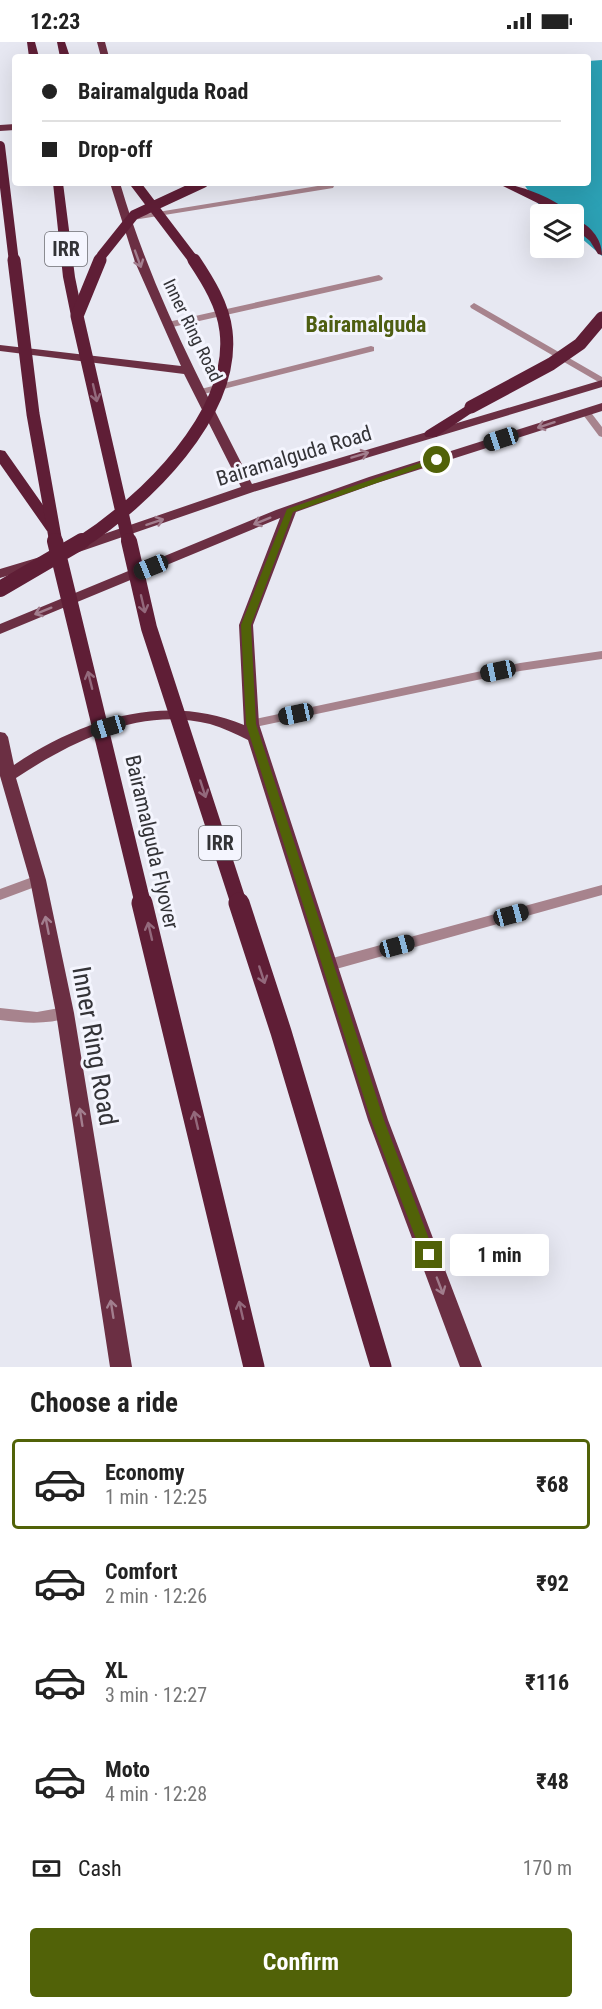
<!DOCTYPE html>
<html lang="en">
<head>
<meta charset="utf-8">
<style>
	:root { --surface:#fff; --page:#f6f6f6; --text:#222; --muted:#767676; --line:#e0e0e0; --accent:#516208 }
	body { margin:0; font-family:"Roboto Condensed",sans-serif; background:var(--page); color:var(--text); height:100vh; display:flex; flex-direction:column; font-size:22px; white-space:nowrap }
	* { box-sizing:border-box; margin:0 }
	p { font-size:20px; color:var(--muted) }
	.icon { flex:none; width:33px; height:33px; fill:none; stroke:currentColor; stroke-width:2; stroke-linecap:round; stroke-linejoin:round }
	.map { position:relative; height:1325px; overflow:hidden }
	.drawer { display:flex; flex-direction:column; background:var(--surface); flex:1 }
	.drawer>* { flex:none }
	.banner { position:absolute; left:12px; top:12px; width:579px; height:132px; border-radius:6px; box-shadow:0 6px 24px #0002; display:grid; align-content:center; height:132px; padding:0 30px; background:var(--surface) }
	.fabs { position:absolute; left:530px; top:162px; display:grid; gap:12px }
	.fabs a { display:grid; place-items:center; width:54px; height:54px; border-radius:6px; background:var(--surface); box-shadow:0 6px 24px #0002; font-size:30px }
	.end { position:absolute; width:27px; height:27px; margin:-14px; border:8px solid #516208; background:#fff; box-shadow:0 0 0 3px #fff }
	.from { border-radius:50% }
	.bubble { position:absolute; height:42px; border-radius:6px; background:var(--surface); box-shadow:0 6px 24px #0002; font-size:20px; font-weight:700; line-height:42px; text-align:center }
	.car { position:absolute; width:18px; height:36px; margin:-18px -9px; border-radius:8px; box-shadow:0 0 4px 2px #0007; background:linear-gradient(#222 24%,#8ab4d8 0 40%,#222 0 76%,#8ab4d8 0 86%,#222 0) }
	.banner b { display:flex; align-items:center; gap:21px; height:57px; font-size:22px }
	.banner b+b { border-top:2px solid var(--line) }
	.banner i { width:15px; height:15px; background:var(--text) }
	ul { padding:0; list-style:none }
	li { display:flex; align-items:center; gap:18px; height:90px; margin:0 12px 9px; padding:0 18px; border:3px solid transparent; border-radius:6px }
	li div { flex:1 }
	li b { display:block; font-size:22px }
	li em { font-style:normal; font-weight:700 }
	li.on { border-color:var(--accent) }
	li>.icon { width:54px; height:54px; stroke-width:1.5 }
	h2 { padding:0 30px; font-size:27px; line-height:72px }
	.pay { display:flex; align-items:center; gap:15px; height:66px; padding:0 30px; font-size:22px }
	.pay p { margin-inline-start:auto }
	.primary-button { display:flex; gap:12px; margin-top:auto; padding:12px 30px }
	.primary-button a { flex:1; height:69px; border-radius:6px; background:var(--accent); color:#fff; font-size:24px; font-weight:700; line-height:69px; text-align:center }
	.status { display:flex; justify-content:space-between; align-items:center; height:42px; padding:0 30px; background:var(--surface); direction:ltr }
	.status svg { height:16px; fill:currentColor }
	.map>svg:first-child { display:block }
	.water { fill:#2ca1b5 }
	.lines { fill:none; stroke-linecap:round; stroke-linejoin:round }
	.service { fill:#a7838d; fill-rule:evenodd }
	.minor { fill:#a7838d; fill-rule:evenodd }
	.primary { fill:#6b2f43; fill-rule:evenodd }
	.trunk { fill:#5f1e36; fill-rule:evenodd }
	.trunk-bridge-far3 { stroke:#5f1e36; stroke-width:10 }
	.trunk-bridge-far2 { stroke:#5f1e36; stroke-width:13 }
	.trunk-bridge-far1 { stroke:#5f1e36; stroke-width:16 }
	.trunk-bridge { stroke:#5f1e36; stroke-width:21 }
	.oneway { stroke:#a27e8e }
	.oneway2 { stroke:#93697c }
	.route { fill:#516208 }
	.labels { text-anchor:middle; dominant-baseline:central; stroke-width:6; stroke-linejoin:round; paint-order:stroke }
	.far-street-label { font-size:18px; fill:#333337; stroke:#f4f5fe }
	.shield { fill:#f4f5fe; stroke:#6d6d73; stroke-width:1.5 }
	.shield-label { font-size:20px; font-weight:bold; fill:#333337 }
	.street-label { font-size:21px; fill:#333337; stroke:#f4f5fe }
	.far-district-label { font-size:22px; font-weight:bold; fill:#4e5e11; stroke:#f4f5fe }
	.near-street-label { font-size:26px; fill:#333337; stroke:#f4f5fe }
</style>
</head>
<body>
<div class="status"><b>12:23</b><svg viewBox="0 0 49 12"><path d="M0 12V9h3v3zM5 12V6h3v6zM10 12V3h3v9zM15 12V0h3v12zM26 1h20v11H26zM47 4h2v5h-2z"/></svg></div>
<div class="map">
<svg width="602" height="1325" viewBox="0 0 602 1325">
	<rect width="100%" height="100%" fill="#e7e8f2"/>
	<path class="water" d="M602,18V214L573,189V172C541,172 541,166 523,141H588V19Z"/>
	<g class="lines">
		<path class="service" d="M602,609V617L520,629L251,686L245,682L251,678L520,621Z
			M38,833L43,834L45,838L43,842L0,858V847Z
			M65,965L70,967L72,971L70,975C47,983 24,981 0,978V966L37,970Z"/>
		<path class="minor" d="M330,142L334,144L333,146L127,179L123,177L127,175Z
			M379,233L383,236L382,238L168,286L164,283L168,280Z
			M474,261L602,335V342L471,266L470,264Z
			M371,304L374,305V309L200,353L195,350L197,348Z
			M586,367L589,368L602,385V395L599,394L581,370Z
			M602,843V853L329,929L324,927L322,923L324,919L329,917Z"/>
		<path class="primary" d="M97,0H105L109,15H101Z
			M15,82V88L0,89V83Z
			M110,141H120C151,248 202,343 252,442L602,338V345L253,450L76,511H66L64,508L66,505L241,445L184,332L0,309V303L181,324L135,220Z
			M602,361V369L377,441L296,470L253,583L259,682L388,1078L482,1325H460L368,1078L248,698C236,692 223,686 210,682C141,664 72,699 16,736L46,838L74,971L132,1325H110L56,971L30,838L0,734V690L5,691L8,695L14,723C81,677 166,650 244,683L239,583L280,476L0,592V582L276,468L369,435Z
			M40,515L45,516L47,519L45,522L0,536V527Z"/>
		<path class="trunk" d="M27,0H35L39,15H29Z
			M57,0H65L70,15H60Z
			M53,141H63L75,235L83,274L77,278L71,274L63,235Z
			M497,141C516,141 558,157 571,172H560Z
			M573,176C589,182 602,196 602,213L598,212L590,199L573,185Z
			M471,361L476,362L478,365L476,368L436,395H426L424,392L426,389Z
			M0,408L5,409L57,483L59,486L57,489H47L0,422Z"/>
		<path class="trunk-bridge-far3" d="M0,104L14,220
			M135,141L195,220
			M99,220L102,213L134,173L203,141"/>
		<path class="trunk-bridge-far2" d="M14,218L33,372L56,501
			M100,218L77,274L129,501
			M471,365L551,322L580,302L602,276
			M80,501C144,460 236,372 226,289C223,263 208,239 194,218"/>
		<path class="trunk-bridge-far1" d="M55,499L143,862
			M129,499L149,586L239,862
			M0,547L82,499"/>
		<path class="trunk-bridge" d="M142,861L254,1325
			M239,861L281,990L381,1325"/>
	</g>
	<defs><path id="oneway-shaft" d="M-6 0H5M1.5-3L5.5 0L1.5 3" fill="none" stroke-width="1.6" stroke-linecap="round" stroke-linejoin="round" transform="scale(1.5)"/></defs>
	<g class="oneway">
		<use href="#oneway-shaft" transform="translate(138 217) rotate(70)"/>
		<use href="#oneway-shaft" transform="translate(546 383) rotate(162)"/>
		<use href="#oneway-shaft" transform="translate(360 413) rotate(-17)"/>
		<use href="#oneway-shaft" transform="translate(262 479) rotate(158)"/>
		<use href="#oneway-shaft" transform="translate(155 480) rotate(-18)"/>
		<use href="#oneway-shaft" transform="translate(43 569) rotate(158)"/>
		<use href="#oneway-shaft" transform="translate(47 883) rotate(-101)"/>
		<use href="#oneway-shaft" transform="translate(81 1075) rotate(-99)"/>
		<use href="#oneway-shaft" transform="translate(440 1244) rotate(69)"/>
		<use href="#oneway-shaft" transform="translate(112 1267) rotate(-99)"/>
	</g>
	<g class="oneway2">
		<use href="#oneway-shaft" transform="translate(95 351) rotate(77)"/>
		<use href="#oneway-shaft" transform="translate(143 562) rotate(77)"/>
		<use href="#oneway-shaft" transform="translate(90 638) rotate(-104)"/>
		<use href="#oneway-shaft" transform="translate(203 747) rotate(72)"/>
		<use href="#oneway-shaft" transform="translate(150 889) rotate(-103)"/>
		<use href="#oneway-shaft" transform="translate(262 933) rotate(72)"/>
		<use href="#oneway-shaft" transform="translate(196 1078) rotate(-103)"/>
		<use href="#oneway-shaft" transform="translate(241 1268) rotate(-103)"/>
	</g>
	<path class="route" d="M437,415L441,418L440,419L293,470L251,583L256,682L384,1078L435,1213L433,1217L429,1219L424,1217L422,1213L371,1078L246,682L241,583L287,467Z"/>
	<g class="labels">
		<g class="far-street-label">
			<text transform="translate(193 288) rotate(64)">Inner Ring Road</text>
		</g>
		<g class="shield">
			<rect x="45" y="190" width="42" height="34" rx="4.5"/>
			<rect x="199" y="784" width="42" height="34" rx="4.5"/>
		</g>
		<g class="shield-label">
			<text x="66" y="207">IRR</text>
			<text x="220" y="801">IRR</text>
		</g>
		<g class="street-label">
			<text transform="translate(294 414) rotate(-17)">Bairamalguda Road</text>
			<text transform="translate(152 800) rotate(77)">Bairamalguda Flyover</text>
		</g>
		<g class="far-district-label">
			<text x="366" y="282">Bairamalguda</text>
		</g>
		<g class="near-street-label">
			<text transform="translate(95 1004) rotate(80)">Inner Ring Road</text>
		</g>
	</g>
</svg>
<div class="fabs">
<a><svg class="icon" aria-label="layers" viewBox="0 0 24 24"><path d="M12 4l9 5-9 5-9-5zM3 14l9 5 9-5"/></svg></a>
</div>
<i class="end from" style="left:437px;top:418px"></i>
<i class="end" style="left:429px;top:1213px"></i>
<div class="bubble" style="left:450px;top:1192px;width:99px">1 min</div>
<i class="car" style="left:501px;top:397px;rotate:252deg"></i>
<i class="car" style="left:151px;top:525px;rotate:248deg"></i>
<i class="car" style="left:498px;top:629px;rotate:258deg"></i>
<i class="car" style="left:296px;top:672px;rotate:258deg"></i>
<i class="car" style="left:108px;top:685px;rotate:253deg"></i>
<i class="car" style="left:511px;top:873px;rotate:75deg"></i>
<i class="car" style="left:397px;top:904px;rotate:75deg"></i>
<div class="banner">
<b><i class="from"></i>Bairamalguda Road</b>
<b><i></i>Drop-off</b>
</div>
</div>
<section class="drawer">
<h2>Choose a ride</h2>
<ul>
<li class="on"><svg class="icon" aria-label="car" viewBox="0 0 24 24"><path d="M5 17H2v-5l4-1 3-4h7l3 4 3 1v5h-3M9 17h6M6 11h13"/><circle cx="7" cy="17" r="2"/><circle cx="17" cy="17" r="2"/></svg><div><b>Economy</b><p>1 min · 12:25</p></div><em>₹68</em></li>
<li><svg class="icon" aria-label="car" viewBox="0 0 24 24"><path d="M5 17H2v-5l4-1 3-4h7l3 4 3 1v5h-3M9 17h6M6 11h13"/><circle cx="7" cy="17" r="2"/><circle cx="17" cy="17" r="2"/></svg><div><b>Comfort</b><p>2 min · 12:26</p></div><em>₹92</em></li>
<li><svg class="icon" aria-label="car" viewBox="0 0 24 24"><path d="M5 17H2v-5l4-1 3-4h7l3 4 3 1v5h-3M9 17h6M6 11h13"/><circle cx="7" cy="17" r="2"/><circle cx="17" cy="17" r="2"/></svg><div><b>XL</b><p>3 min · 12:27</p></div><em>₹116</em></li>
<li><svg class="icon" aria-label="car" viewBox="0 0 24 24"><path d="M5 17H2v-5l4-1 3-4h7l3 4 3 1v5h-3M9 17h6M6 11h13"/><circle cx="7" cy="17" r="2"/><circle cx="17" cy="17" r="2"/></svg><div><b>Moto</b><p>4 min · 12:28</p></div><em>₹48</em></li>
</ul>
<div class="pay"><svg class="icon" aria-label="cash" viewBox="0 0 24 24"><path d="M3 7h18v10H3z"/><circle cx="12" cy="12" r="2"/></svg>Cash<p>170 m</p></div>
<div class="primary-button"><a>Confirm</a></div>
</section>
</body>
</html>
